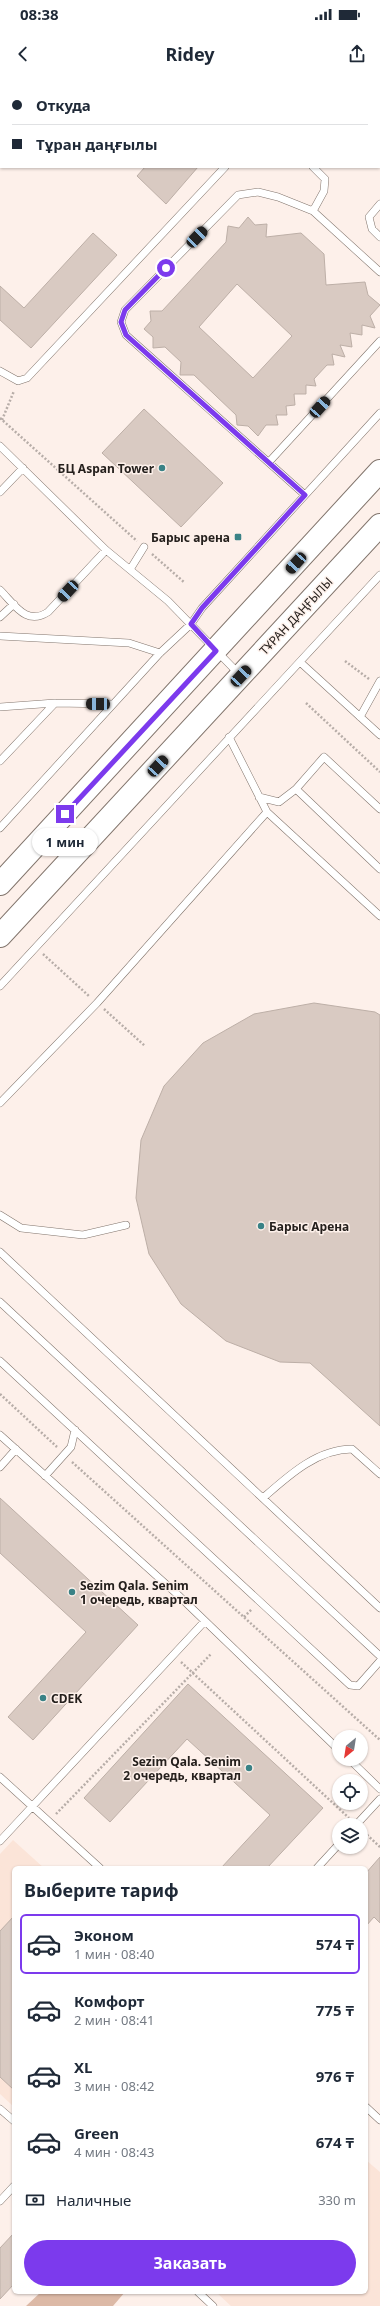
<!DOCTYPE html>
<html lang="ru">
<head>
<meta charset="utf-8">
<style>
	:root { --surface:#fff; --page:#f2f2f3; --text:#1f2937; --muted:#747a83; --line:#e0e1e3; --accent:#7c3aed }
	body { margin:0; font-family:"Noto Sans",sans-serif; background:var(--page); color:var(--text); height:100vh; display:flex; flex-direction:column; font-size:15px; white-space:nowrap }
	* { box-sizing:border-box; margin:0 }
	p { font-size:13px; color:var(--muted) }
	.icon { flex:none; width:22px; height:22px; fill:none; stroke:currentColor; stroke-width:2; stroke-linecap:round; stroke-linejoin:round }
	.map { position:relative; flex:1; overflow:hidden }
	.panel { position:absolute; left:12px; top:1786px; width:356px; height:428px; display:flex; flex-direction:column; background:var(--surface); border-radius:6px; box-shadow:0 1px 3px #0004 }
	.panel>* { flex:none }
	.banner { position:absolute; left:0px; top:0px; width:380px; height:88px; box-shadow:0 1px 3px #0004; display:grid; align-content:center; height:88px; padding:0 12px; background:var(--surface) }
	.needle { width:26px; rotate:210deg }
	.fabs { position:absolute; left:332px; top:1650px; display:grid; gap:8px }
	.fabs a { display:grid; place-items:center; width:36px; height:36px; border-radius:50%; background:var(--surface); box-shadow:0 1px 3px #0004; font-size:20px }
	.end { position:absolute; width:18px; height:18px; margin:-9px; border:5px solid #7c3aed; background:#fff; box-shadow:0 0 0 2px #fff }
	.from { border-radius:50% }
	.bubble { position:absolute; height:28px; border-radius:14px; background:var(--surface); box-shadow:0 1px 3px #0004; font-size:13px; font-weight:700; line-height:28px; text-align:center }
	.car { position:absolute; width:12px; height:24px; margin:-12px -6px; border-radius:5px; box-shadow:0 0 3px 1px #0007; background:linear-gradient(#222 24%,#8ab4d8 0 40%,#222 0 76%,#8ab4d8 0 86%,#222 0) }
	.banner b { display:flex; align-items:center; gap:14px; height:38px; font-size:15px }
	.banner b+b { border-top:1px solid var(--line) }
	.banner i { width:10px; height:10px; background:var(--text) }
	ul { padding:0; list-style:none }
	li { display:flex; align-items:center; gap:12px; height:60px; margin:0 8px 6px; padding:0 4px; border:2px solid transparent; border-radius:6px }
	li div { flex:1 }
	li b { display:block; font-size:15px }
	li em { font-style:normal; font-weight:700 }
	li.current { border-color:var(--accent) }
	li>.icon { width:36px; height:36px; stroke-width:1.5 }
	h2 { padding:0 12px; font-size:18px; line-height:48px }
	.pay { display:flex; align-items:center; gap:10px; height:44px; padding:0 12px; font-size:15px }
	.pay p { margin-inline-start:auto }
	.primary-button { display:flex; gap:8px; margin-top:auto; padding:8px 12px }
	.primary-button a { flex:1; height:46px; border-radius:24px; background:var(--accent); color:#fff; font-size:16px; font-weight:700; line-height:46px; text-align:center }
	.status { display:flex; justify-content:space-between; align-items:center; height:28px; padding:0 20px; background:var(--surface); direction:ltr }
	.status svg { height:11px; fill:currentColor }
	header { display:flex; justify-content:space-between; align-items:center; height:52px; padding:0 12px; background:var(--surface); font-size:18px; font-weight:700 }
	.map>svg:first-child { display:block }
	.built { fill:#fbe4d8 }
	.green { fill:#dcb9a6 }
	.building { fill:#d9cac2; stroke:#bdafa7; fill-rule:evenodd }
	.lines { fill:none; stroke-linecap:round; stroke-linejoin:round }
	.lane-casing { stroke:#82756d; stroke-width:8 }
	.primary-casing { stroke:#82756d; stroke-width:24 }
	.path { stroke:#b7ada8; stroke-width:2.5; stroke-dasharray:2 2; stroke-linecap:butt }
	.lane { stroke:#fff; stroke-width:7 }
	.primary { stroke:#fff; stroke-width:22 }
	.route { stroke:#7c3aed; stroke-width:5 }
	.poi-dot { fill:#3a8286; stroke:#fdf0ea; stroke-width:1.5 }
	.labels { text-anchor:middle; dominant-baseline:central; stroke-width:3; stroke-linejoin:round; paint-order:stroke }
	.poi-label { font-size:12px; font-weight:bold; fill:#25201d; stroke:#fdf0ea; text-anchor:end }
	.street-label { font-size:12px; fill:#25201d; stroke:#fdf0ea }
</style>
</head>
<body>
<div class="status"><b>08:38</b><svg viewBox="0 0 49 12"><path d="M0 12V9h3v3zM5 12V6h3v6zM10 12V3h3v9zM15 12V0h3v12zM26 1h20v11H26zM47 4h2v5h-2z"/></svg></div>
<header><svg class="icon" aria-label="back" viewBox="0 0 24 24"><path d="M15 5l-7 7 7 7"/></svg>Ridey<svg class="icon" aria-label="share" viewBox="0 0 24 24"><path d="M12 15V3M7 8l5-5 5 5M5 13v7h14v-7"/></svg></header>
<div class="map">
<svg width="380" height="2226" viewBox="0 0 380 2226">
	<rect width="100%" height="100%" fill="#fdf0ea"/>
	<path class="built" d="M13,1760L44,1788H14V2027L0,2014V1774Z
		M366,2080L380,2092V2226H231L216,2212H366Z"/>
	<path class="green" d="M41,2212H125L113,2226H26Z"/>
	<path class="building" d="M145,87H198L166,124L137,96Z
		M248,137L255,145L267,144L266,157L301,153L324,174L326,205L365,202L368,215L380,225L370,236L375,248L362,245V255L350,253L352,267L340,265L345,277L332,274L334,285H327L314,299L316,306L306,305V314H294L295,325L286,326L287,335H276L278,345H266L258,356L248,346L237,345L236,335L194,295H180L181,282L165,267L153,268V257L144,249L151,241L150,231H162L226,162L228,146L239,148ZM237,204L292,256L253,298L199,247Z
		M93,153L117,175L31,268L0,240V206L24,228Z
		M144,329L223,403L181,447L102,373Z
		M314,923L375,932L380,935V1346L310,1283L280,1282L226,1261L181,1224L149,1174L136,1118L141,1060L164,1006L203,963L254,934Z
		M0,1418L138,1545L33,1660L8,1637L86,1552L0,1473Z
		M188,1604L323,1728L267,1788H221L270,1735L187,1659L110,1742L84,1718Z
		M380,1777V1843L374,1837L366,1846V1793Z
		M14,1836V2010L0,1997V1851Z
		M14,2153V2204L0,2219V2168Z"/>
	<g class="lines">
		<defs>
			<path id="lane" d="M256,0L257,1
				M379,1V0
				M380,124L369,137L372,149L380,157
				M313,131L324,111L325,99L313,87
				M0,291L18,301L27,298L225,87
				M0,366L106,470L168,521L239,594
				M269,382L380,261
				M0,412L23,388
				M305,415L126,255L121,242L125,230L238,115L258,112L278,117L313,131L380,192
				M131,488L144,467
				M0,510C15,525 26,546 48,532L106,470
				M0,537L14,524
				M0,556L129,563L160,573
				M300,582L380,655
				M0,627L55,623
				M360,637L380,601
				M0,681L55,623L113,624
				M296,709L380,789
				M259,717L279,722L296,709L324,677L380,729
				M267,732L380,836
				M0,748L160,573L191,544L202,528L380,333
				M0,906L380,495
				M0,1023L97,923L267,732L229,657
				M0,1135L21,1148L83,1155L126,1145
				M0,1172L380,1528
				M0,1222L380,1576
				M0,1281L350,1605L358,1606L380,1581
				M0,1355L178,1515L339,1670
				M0,1387L16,1369
				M45,1396L71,1367L75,1350
				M263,1418C288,1396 317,1369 352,1369L380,1394
				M349,1679L380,1709
				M0,1697L100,1788
				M356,1745L380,1719
				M0,1761L204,1542
				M317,1788L339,1764
				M366,2027L380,2040
				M0,2029L14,2041
				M0,2121L14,2106
				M198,2212L213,2226"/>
			<path id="primary" d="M0,804L380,391
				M0,856L380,445"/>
		</defs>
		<use href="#lane" class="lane-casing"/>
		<use href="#primary" class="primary-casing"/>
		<path class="path" d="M290,1L291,0
			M0,338L137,461
			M2,340L14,311
			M152,474L185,503
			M345,581L369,599
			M306,623L380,692
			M43,874L90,917
			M104,929L145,966
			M0,1314L57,1367
			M72,1382L380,1660
			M244,1537L252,1529
			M181,1582L349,1738
			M56,1734L211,1574
			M364,1752L380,1767"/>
		<use href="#lane" class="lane"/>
		<use href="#primary" class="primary"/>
	</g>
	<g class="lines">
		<path class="route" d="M65,734L216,571L191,544L202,528L305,415L126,255L121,242L125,230L166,188"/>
	</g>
	<g class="poi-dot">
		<circle cx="162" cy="388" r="4"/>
		<rect x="234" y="453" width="8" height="8" rx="2"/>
		<circle cx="261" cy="1146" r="4"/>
		<circle cx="72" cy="1512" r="4"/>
		<circle cx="43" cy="1618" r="4"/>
		<circle cx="249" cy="1688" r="4"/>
	</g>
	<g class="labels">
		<g class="poi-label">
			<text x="154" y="388">БЦ Aspan Tower</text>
			<text x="230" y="457">Барыс арена</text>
			<text x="269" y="1146" text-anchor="start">Барыс Арена</text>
			<text x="80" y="1505" text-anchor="start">Sezim Qala. Senim<tspan x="80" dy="14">1 очередь, квартал</tspan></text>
			<text x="51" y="1618" text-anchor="start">CDEK</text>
			<text x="241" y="1681">Sezim Qala. Senim<tspan x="241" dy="14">2 очередь, квартал</tspan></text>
		</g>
		<g class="street-label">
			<text transform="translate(296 536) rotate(-47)">ТҰРАН ДАҢҒЫЛЫ</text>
		</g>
	</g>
</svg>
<div class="fabs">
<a><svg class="needle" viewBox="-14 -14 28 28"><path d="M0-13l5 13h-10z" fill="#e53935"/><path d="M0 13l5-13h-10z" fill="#747a83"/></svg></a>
<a><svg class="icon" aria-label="locate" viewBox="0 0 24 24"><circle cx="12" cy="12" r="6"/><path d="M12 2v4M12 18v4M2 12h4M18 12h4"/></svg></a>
<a><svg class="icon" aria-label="layers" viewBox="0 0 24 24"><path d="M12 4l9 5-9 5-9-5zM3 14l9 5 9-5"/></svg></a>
</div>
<i class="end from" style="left:166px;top:188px"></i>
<i class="end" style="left:65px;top:734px"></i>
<div class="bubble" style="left:32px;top:748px;width:66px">1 мин</div>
<i class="car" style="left:197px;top:157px;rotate:44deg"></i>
<i class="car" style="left:320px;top:327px;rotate:42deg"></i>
<i class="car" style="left:296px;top:483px;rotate:222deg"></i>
<i class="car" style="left:68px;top:511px;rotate:223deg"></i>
<i class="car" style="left:241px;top:596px;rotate:43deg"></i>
<i class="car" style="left:98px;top:624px;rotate:271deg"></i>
<i class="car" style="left:158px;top:686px;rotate:43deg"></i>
<div class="banner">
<b><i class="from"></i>Откуда</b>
<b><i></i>Тұран даңғылы</b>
</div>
<section class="panel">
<h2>Выберите тариф</h2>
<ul>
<li class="current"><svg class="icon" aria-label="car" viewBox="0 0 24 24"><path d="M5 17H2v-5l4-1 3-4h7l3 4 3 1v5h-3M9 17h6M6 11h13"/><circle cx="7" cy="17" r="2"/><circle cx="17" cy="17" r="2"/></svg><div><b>Эконом</b><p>1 мин · 08:40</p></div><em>574 ₸</em></li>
<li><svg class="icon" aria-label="car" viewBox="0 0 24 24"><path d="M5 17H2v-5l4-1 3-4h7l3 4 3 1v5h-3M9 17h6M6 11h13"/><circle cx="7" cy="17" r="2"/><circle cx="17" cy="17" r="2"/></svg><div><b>Комфорт</b><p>2 мин · 08:41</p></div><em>775 ₸</em></li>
<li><svg class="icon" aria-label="car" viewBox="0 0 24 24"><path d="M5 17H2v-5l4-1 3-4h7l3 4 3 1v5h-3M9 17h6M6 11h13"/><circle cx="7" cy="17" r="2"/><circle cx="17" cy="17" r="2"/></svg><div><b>XL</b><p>3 мин · 08:42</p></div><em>976 ₸</em></li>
<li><svg class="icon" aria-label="car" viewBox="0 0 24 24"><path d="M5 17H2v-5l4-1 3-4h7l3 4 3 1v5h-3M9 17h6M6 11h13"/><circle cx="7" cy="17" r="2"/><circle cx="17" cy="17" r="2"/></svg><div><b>Green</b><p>4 мин · 08:43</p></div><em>674 ₸</em></li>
</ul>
<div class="pay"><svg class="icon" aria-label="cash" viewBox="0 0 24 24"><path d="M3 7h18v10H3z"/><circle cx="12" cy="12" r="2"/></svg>Наличные<p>330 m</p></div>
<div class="primary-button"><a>Заказать</a></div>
</section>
</div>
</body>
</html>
